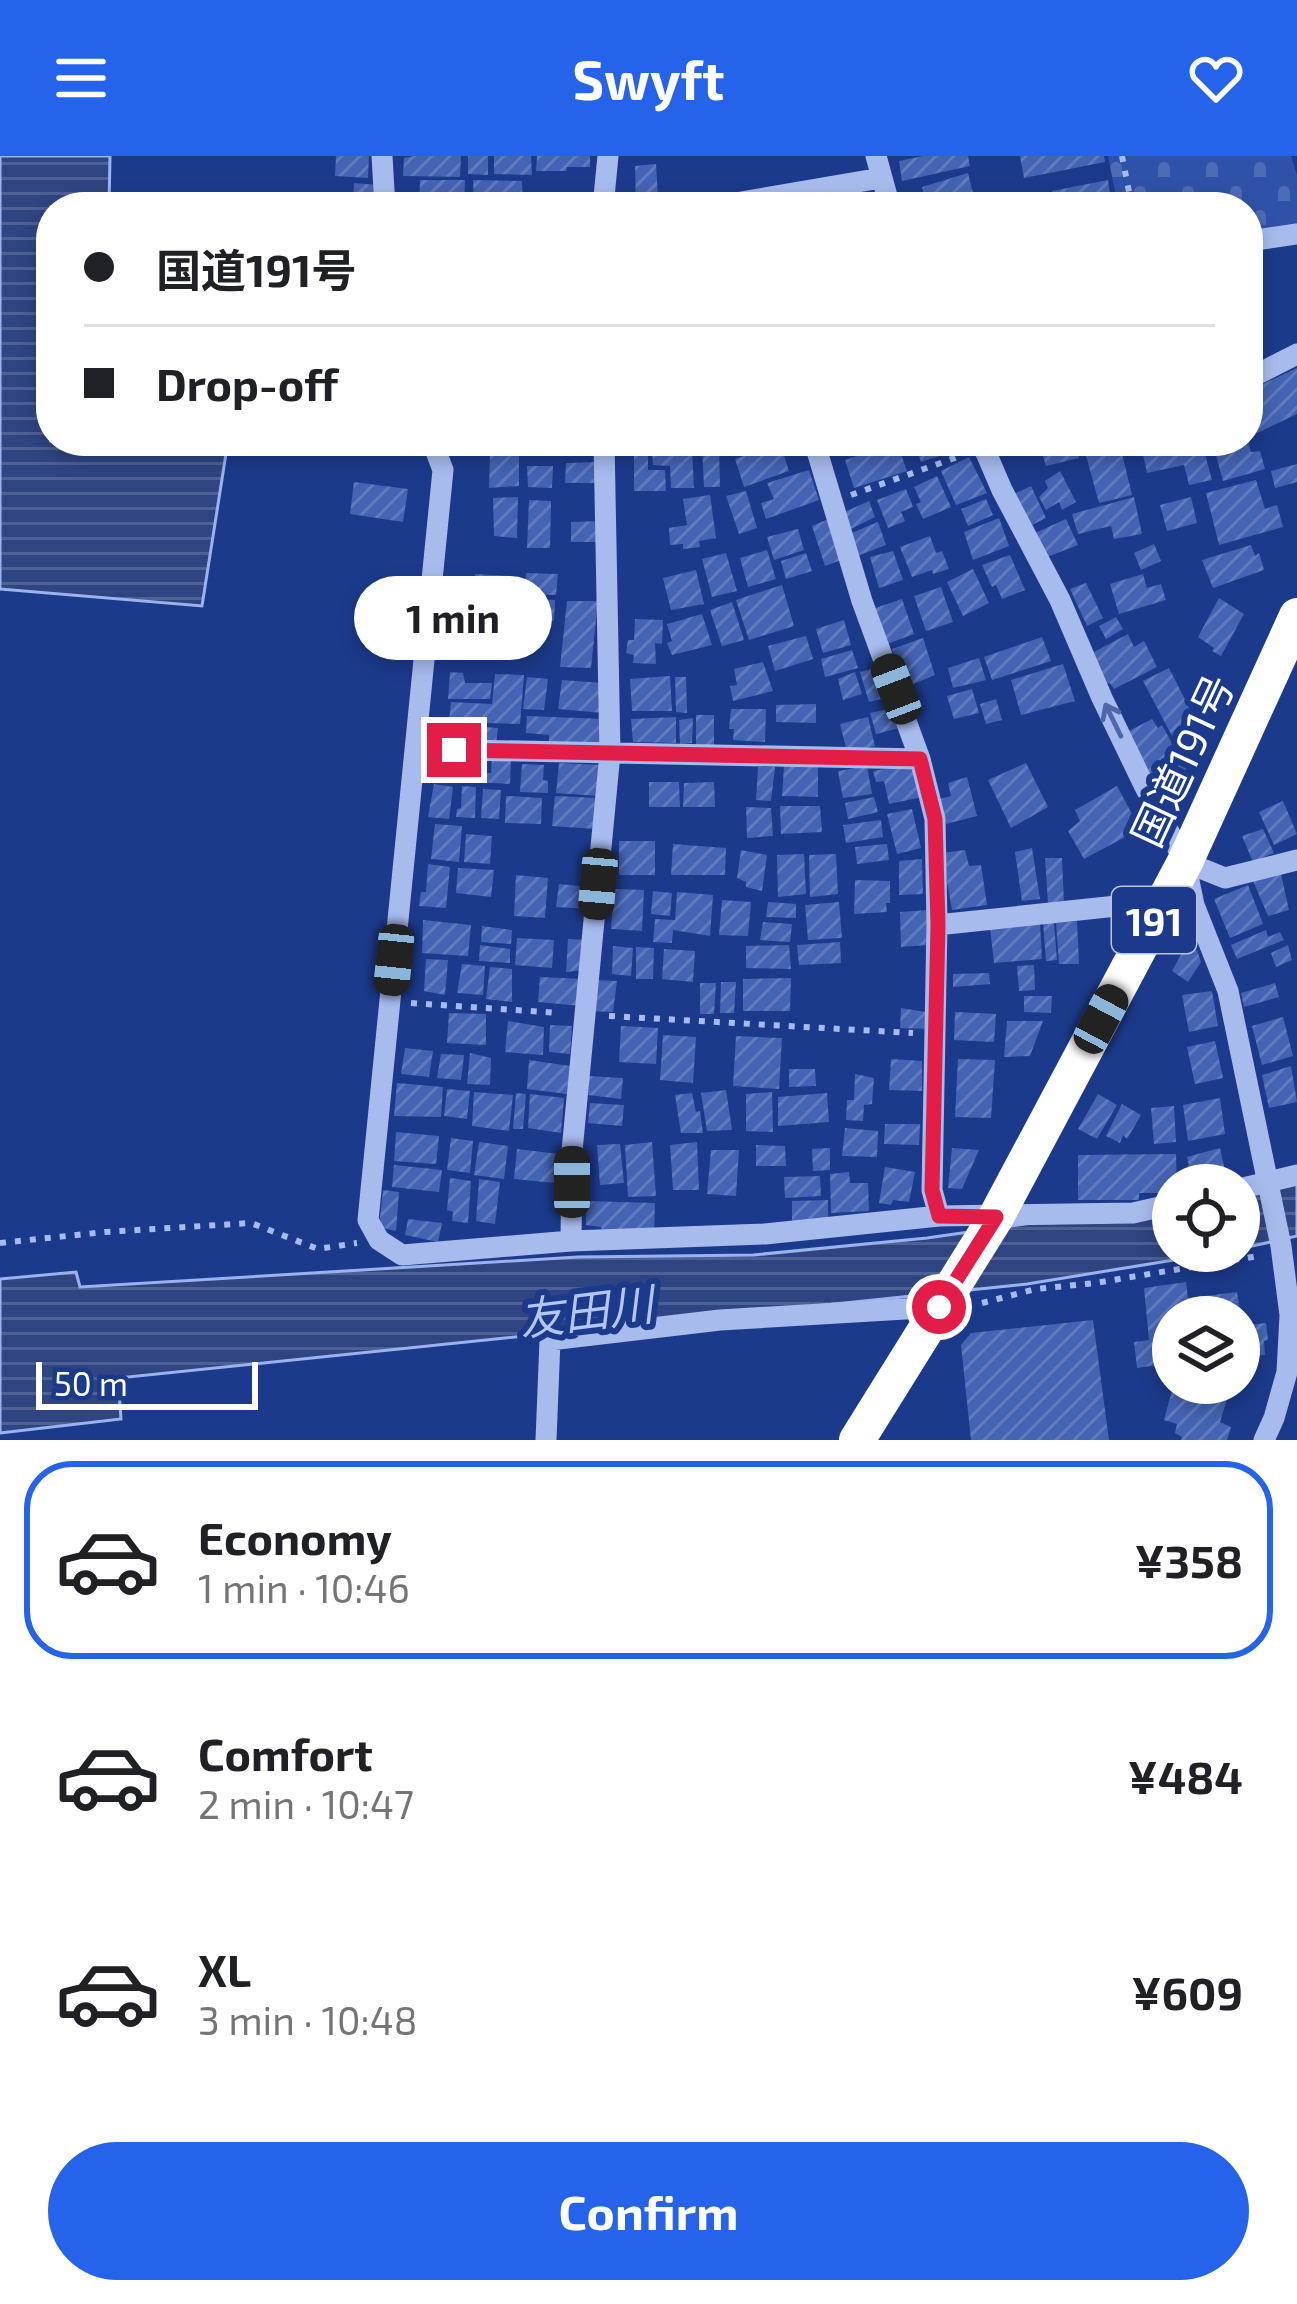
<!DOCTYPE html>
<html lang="en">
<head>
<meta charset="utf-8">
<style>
	:root { --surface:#fff; --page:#f6f6f6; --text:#202124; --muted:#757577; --line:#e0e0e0; --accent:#2563eb }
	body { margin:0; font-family:"Exo 2","Noto Sans JP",sans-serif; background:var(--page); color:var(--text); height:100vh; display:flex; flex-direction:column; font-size:45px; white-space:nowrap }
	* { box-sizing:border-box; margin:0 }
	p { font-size:39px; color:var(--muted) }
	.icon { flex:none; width:66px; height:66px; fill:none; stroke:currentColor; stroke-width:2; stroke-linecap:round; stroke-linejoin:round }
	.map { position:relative; height:1284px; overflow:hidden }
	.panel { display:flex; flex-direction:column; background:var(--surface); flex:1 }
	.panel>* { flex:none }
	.guide { position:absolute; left:36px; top:36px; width:1227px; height:264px; border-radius:48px; box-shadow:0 6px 18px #0003; display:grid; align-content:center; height:264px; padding:0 48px; background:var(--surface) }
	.tools { position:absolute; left:1152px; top:1008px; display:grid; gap:24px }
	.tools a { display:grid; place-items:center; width:108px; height:108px; border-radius:50%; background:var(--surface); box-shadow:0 6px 18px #0003; font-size:60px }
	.scale { position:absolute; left:36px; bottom:30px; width:222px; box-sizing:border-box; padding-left:12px; border:6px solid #fff; border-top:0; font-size:33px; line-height:42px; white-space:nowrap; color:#fff; -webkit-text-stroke:9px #1c3a8b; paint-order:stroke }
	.end { position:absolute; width:54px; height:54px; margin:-27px; border:15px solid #e11d48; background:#fff; box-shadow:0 0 0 6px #fff }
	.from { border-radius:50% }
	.bubble { position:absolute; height:84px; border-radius:42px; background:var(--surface); box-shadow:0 6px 18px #0003; font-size:39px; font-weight:700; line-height:84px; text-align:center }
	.car { position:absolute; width:36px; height:72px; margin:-36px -18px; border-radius:15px; box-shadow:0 0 9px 3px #0007; background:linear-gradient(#222 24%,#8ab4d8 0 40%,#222 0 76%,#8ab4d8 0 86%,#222 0) }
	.guide b { display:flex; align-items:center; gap:42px; height:114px; font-size:45px }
	.guide b+b { border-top:3px solid var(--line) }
	.guide i { width:30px; height:30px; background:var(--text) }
	ul { padding:21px 0 0; list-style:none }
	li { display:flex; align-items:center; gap:36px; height:198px; margin:0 24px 18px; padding:0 24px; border:6px solid transparent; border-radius:48px }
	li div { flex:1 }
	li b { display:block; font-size:45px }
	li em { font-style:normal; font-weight:700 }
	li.active { border-color:var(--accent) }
	li>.icon { width:108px; height:108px; stroke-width:1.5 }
	.button { display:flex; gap:24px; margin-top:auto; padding:24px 48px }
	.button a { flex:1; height:138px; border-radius:72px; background:var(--accent); color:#fff; font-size:48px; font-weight:700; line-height:138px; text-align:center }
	header { display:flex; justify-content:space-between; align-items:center; height:156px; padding:0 48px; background:var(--accent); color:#fff; font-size:54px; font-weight:700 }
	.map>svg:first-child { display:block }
	.cemetery { fill:url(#cemetery-stones) }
	.water { fill:url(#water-rules); stroke:#9ab3ef; stroke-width:3 }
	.building { fill:url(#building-hatch) }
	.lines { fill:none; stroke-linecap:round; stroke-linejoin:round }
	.path { stroke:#a7bbed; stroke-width:6; stroke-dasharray:6 9; stroke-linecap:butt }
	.minor { stroke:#a7bbed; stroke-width:21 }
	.highway { stroke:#fff; stroke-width:36 }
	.oneway { stroke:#4d67ad }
	.route { stroke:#e11d48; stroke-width:15 }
	.labels { text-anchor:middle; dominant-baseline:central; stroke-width:12; stroke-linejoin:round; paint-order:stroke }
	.shield { fill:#1c3a8b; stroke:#bbc4dc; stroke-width:3 }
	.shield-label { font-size:39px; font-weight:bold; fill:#fff }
	.street-label { font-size:42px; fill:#fff; stroke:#1c3a8b }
	.water-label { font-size:45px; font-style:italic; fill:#b3c6f4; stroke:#1c3a8b }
</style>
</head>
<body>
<header><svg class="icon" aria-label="menu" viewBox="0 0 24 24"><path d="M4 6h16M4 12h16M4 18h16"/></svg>Swyft<svg class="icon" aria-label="heart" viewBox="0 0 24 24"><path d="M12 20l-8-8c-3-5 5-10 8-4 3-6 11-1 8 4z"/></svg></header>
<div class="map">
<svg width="1297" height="1284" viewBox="0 0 1297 1284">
	<defs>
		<pattern id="cemetery-stones" width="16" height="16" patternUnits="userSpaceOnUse" patternTransform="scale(3)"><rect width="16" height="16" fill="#2f52a9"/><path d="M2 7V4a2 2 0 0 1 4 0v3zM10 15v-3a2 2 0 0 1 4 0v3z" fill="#4e6cb6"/></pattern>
		<pattern id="water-rules" width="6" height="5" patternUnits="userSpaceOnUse" patternTransform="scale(3)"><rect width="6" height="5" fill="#2f4582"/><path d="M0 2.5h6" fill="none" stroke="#4e6195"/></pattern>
		<pattern id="building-hatch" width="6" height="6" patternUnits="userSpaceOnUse" patternTransform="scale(3)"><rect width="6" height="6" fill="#4463b3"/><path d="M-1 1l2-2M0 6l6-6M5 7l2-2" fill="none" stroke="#607abe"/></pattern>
	</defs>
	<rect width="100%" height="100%" fill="#1c3a8b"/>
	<path class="cemetery" d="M1108,0H1291L1297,19V68L1248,76V51H1118Z"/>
	<path class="water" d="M0,0H110L109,51H51V285H228L202,450L0,433Z
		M1297,1026V1080L1239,1093V1038Z
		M1173,1047V1095H1229L1027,1128L118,1222L121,1263L0,1277V1123L76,1116L80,1131L578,1101L753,1099L927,1082Z"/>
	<path class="building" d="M336,0H369L368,22L335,20Z
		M414,0H461L460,21L403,20L404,2Z
		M468,0H488V19L468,18Z
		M494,0H531L532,19L494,18Z
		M537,0H590V11H567L566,15H536Z
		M923,0H968L970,10L902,25L899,5Z
		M1020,0H1104L1105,6L1024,22Z
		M656,8L658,41L636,46L635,10Z
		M968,17L975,45L955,51H927L922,31Z
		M420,24H465L464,51H419Z
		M473,24L522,25L523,51H474Z
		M1108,24L1112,51H1054L1052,35Z
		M354,27L377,29L376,47L353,45Z
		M1012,37L1015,51H991L989,42Z
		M1297,212V258L1255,278L1248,264V235Z
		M851,285H894V286L855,298Z
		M914,285H981L982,286L921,306Z
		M1046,285H1075L1079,302L1046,310L1039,287Z
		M1082,285H1119L1132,339L1099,347Z
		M1140,285L1202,287L1212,324L1189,329L1184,309L1147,317Z
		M1212,285H1248L1251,296L1260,295L1265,313L1223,325Z
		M780,287L789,315L744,331L735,303Z
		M897,287L907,315L854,332L845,304Z
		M702,289H719L720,331H704Z
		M652,294H692L694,332H671L670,310L653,309Z
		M519,298V330L489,332L490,299Z
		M648,299V314H665L666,335H634V300Z
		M969,301L987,337L956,349L941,315Z
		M596,306V327H565L566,307Z
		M1297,308V326L1275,332L1271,315Z
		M527,310H553L552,332L528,331Z
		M809,314L819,344L766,363L761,347L774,343L767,327Z
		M1060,315L1076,346L1062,354L1059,346L1046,354L1039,341L1048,332L1045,325Z
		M937,320L951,351L923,363L916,348L921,346L914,331Z
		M1256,324L1265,353L1277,349L1283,371L1219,389L1206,337Z
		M354,326L408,333L403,366L350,358Z
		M1031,330L1046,362L1028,371L1012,339Z
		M906,333L913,351L901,356L905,365L888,372L877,344Z
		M746,335L757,372L739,378L726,340Z
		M710,339L716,382L699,385L700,391L683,393V388L670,389L669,372L687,369L683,343Z
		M518,341L517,382L494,380L493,342Z
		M1134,341L1142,378L1114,383L1111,370L1078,378L1072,358Z
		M1191,341L1197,367L1167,375L1160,349Z
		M986,343L993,359L968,370L961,353Z
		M529,344L551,345L550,392H527Z
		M869,345L875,361L849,374L842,357Z
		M831,362L844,403L825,410L812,370Z
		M999,362L1009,390L973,404L964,376Z
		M1066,363L1078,389L1047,401L1035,377Z
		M602,365V386H571V366Z
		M878,366L886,389L857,400L849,378Z
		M798,373L804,394L774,404L767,381Z
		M930,380L936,397L942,395L949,413L933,418L932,414L912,421L900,391Z
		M1154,388L1161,405L1141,414L1134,397Z
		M1251,389L1255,400L1259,397L1264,414L1213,432L1202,404Z
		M767,394L776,423L748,431L740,402Z
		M893,395L903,424L879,432L870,401Z
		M726,397L737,435L712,441L702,403Z
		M806,397L812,415L786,423L781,405Z
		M1010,399L1025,434L1002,443L996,429L992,431L982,409Z
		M973,413L989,447L963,460L947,426Z
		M696,414L704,448L671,454L663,422Z
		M526,417L558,418L556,439L525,438Z
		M475,418L511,420L502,498L466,496Z
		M1143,418L1147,432L1161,428L1166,444L1119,458L1110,428Z
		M1086,427L1103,462L1087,470L1070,433Z
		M782,429L794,470L749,484L736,444Z
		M941,431L953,466L926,475L914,440Z
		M1219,442L1244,458L1221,500L1212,495L1214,492L1198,481Z
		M524,443L555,444L554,465L522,464Z
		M902,443L914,478L887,488L875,452Z
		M567,445H598L591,512L560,511Z
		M732,446L744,484L722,490L710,454Z
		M702,458L712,489L672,499L667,487L672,485L667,468Z
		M1116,461L1123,473L1106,483L1099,470Z
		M635,463L663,464L662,488L655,487L656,508L633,507L634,499L626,497L628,484H634Z
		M844,464L851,489L823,497L816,473Z
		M1128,478L1134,491L1144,485L1157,511L1114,533L1110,527L1106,528L1090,498Z
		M806,480L813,503L775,515L768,490Z
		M1042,481L1051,505L992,524L984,501Z
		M923,482L935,519L906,531L892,493Z
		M852,494L858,512L825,521L821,503Z
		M979,502L986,524L953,532L948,512Z
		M763,506L773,535L733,545L730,530L737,529L734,513Z
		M1063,508L1075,545L1021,559L1011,524Z
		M882,510L893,540L869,546L860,516Z
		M1169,512L1200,573L1196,588L1180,595L1143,525Z
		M450,516L463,517L465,527H492L490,543H448Z
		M855,516L862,538L843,544L838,523Z
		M495,518L524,519L520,568L449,566L451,546L492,548Z
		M670,520L672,555H632L630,523Z
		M527,521L548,523L544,554L523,553Z
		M675,521H686L687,557L676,556Z
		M562,524L603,527V557L558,553Z
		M972,533L979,557L954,563L947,540Z
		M996,543L1002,564L986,568L980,548Z
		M816,548V567L776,566V549Z
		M897,551L903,571L876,578L870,557Z
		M731,553H766L765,586L733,584L734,573H729Z
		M696,559H714V593L696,592Z
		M527,560L603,563L602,591L549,589V579L526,577Z
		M676,561V587L633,586L631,563Z
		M868,561L875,590L847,596L840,568Z
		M693,562L692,587L680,588L679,564Z
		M1152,563L1158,572L1162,569L1186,613L1158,642L1125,577Z
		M472,570L498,572L496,588L471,586Z
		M441,600L472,602V617H491L492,602H511L510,628L439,624Z
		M559,607L602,609L600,640L556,637Z
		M1026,607L1048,651L1011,672L988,624Z
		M522,608L544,609L543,624L548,625V637L520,636Z
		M914,608L922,641L889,648L884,625L876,626L873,615Z
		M784,610H818V641L782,640Z
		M867,610L872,638L843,642L838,615Z
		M758,611H775L771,645L756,644Z
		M967,621L977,660L946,668L940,643L951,640L948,627Z
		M649,626H679L680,651H649Z
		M714,626L715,651H683L684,627Z
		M434,628L453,631L449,663L428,661Z
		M462,630L476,631L475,662L456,661L457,653L461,652Z
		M1117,630L1140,673L1084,703L1068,675L1080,665L1075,654Z
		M483,633L501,634L499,663L481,662Z
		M506,640L542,642L541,668L505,667Z
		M555,640L598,642L596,673L552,670Z
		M874,641L878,656L848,663L845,647Z
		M1283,645L1297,678L1274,689L1259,656Z
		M780,650H820L822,676L781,678Z
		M746,651L771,652L773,680L747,682Z
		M912,653L921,692L897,698L887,658Z
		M881,664L883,681L846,687L843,669Z
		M435,668L462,670L459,706L431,703Z
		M1263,673L1274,697L1253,706L1242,680Z
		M466,678L492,680L490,708L464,706Z
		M619,685H655V719H619Z
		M673,688L726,692L725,719H671Z
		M887,688L889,704L857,708L855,691Z
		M1032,692L1040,743L1022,745L1015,696Z
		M741,694L767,699L762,735L746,731V726L737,722Z
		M965,694L969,710L981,709L987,749L952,754L942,697Z
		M804,698L806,738L778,741L777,699Z
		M836,698L838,738L810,741L809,699Z
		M1045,702H1062L1064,747H1048Z
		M922,703L923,738L899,739V705Z
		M428,708L450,711L446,752L419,750L421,736H426Z
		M458,712L494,714L491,741L456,737Z
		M1281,718L1289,754L1268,760L1253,725Z
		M516,719L548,722L545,762L514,760Z
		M855,724L890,725V747H886L887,756L854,758Z
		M559,728L590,731V753L556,751Z
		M1248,729L1263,768L1230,782L1214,743Z
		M614,733L644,734L642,775L611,773Z
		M653,735L672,737L670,760L651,758Z
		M677,736L713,739L710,780L673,774L672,787L653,786L655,763L675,764Z
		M722,744L751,746L748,780L719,779Z
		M768,746L796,748V762L766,761Z
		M839,746L842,782L808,784L805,749Z
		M928,754V789L901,791L900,756Z
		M423,764L471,769L468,800L422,797Z
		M1077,765L1079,808H1059L1056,767Z
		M763,766L792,768L790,786L760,784Z
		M1040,767L1042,803L994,807L990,772Z
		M1043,767H1054L1057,804L1046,805Z
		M482,770L512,774L511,788L481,786Z
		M1266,774L1268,781L1280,776L1284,784L1237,803L1231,789Z
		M517,782L554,784L552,812L515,809Z
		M568,783L587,784L584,814L566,816Z
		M840,786L841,807L799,809L797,789Z
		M480,789L510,793V807L479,805Z
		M789,789L791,813L746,812V790Z
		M1288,789L1292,804L1276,811L1271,797Z
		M613,790L633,792L631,820L612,818Z
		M636,791L654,792L653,823H636Z
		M664,793L695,795L693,826L662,823Z
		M1197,794L1201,806L1188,826L1172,815L1182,797Z
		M426,803L448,804L445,839L424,835Z
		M462,808L485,810L483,839L457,837Z
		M1034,809L1035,834L1019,835L1017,810Z
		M490,811L512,813V846L486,843Z
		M989,817L990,828L953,831V818Z
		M540,821L584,823L581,850L538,846Z
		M791,822L790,855H743V823Z
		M592,824L617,825L613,856L590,855Z
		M721,826H736L734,857H720Z
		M700,827H716L714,858H700Z
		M1275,827L1279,841L1244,851L1241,837Z
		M1212,835L1218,870L1189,876L1182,839Z
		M1024,840H1052L1051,857L1024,856Z
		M901,852L926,856V873L900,872Z
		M955,856L996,858L994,886L954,884Z
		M449,857L486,858V889L447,887Z
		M1283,861L1293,900L1262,909L1252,870Z
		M508,865L544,871L543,899L505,896Z
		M1007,865H1043L1030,900L1004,901Z
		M550,869L572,870L570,898L549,896Z
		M621,870L658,872L656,908L619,906Z
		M663,879L696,881L693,927L660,924Z
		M736,880L782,882L779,933L733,930Z
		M1215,885L1223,922L1195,928L1187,891Z
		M405,892L433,895L429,921L401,918Z
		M470,897L491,902L490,929L467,928Z
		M441,898L464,899L461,924L437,922Z
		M891,903L922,905V935L889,934Z
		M958,903L995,904L991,962L955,961Z
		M529,904L570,910L567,938L527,933Z
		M1291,910L1297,946L1269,952L1262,919Z
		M789,913H815L816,930L789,931Z
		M855,918L874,922L872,948L864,949L863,965L846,964L847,944H854Z
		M589,920L623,922L621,943L588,939Z
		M397,927L443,931L441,961L394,960Z
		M447,933L470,935L467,963L444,960Z
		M726,934L732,974L707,975L701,937Z
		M474,936L513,939L509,975L472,970Z
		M772,936L773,976L746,975V938Z
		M516,937L526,938L523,973H513Z
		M692,937L696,956L700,955L703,977H681L675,939Z
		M827,937L829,966L778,970V941Z
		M530,938L564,942L561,977L528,972Z
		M1098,938L1117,949L1097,983L1078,973Z
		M1220,942L1225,978L1188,985L1183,949Z
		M590,947L624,949L622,970L588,967Z
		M1122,948L1141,959L1127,983L1123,979L1120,987L1106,980Z
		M1174,950L1176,986L1154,988L1151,952Z
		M885,968H920L919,989L884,988Z
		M845,972L878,975L877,1001L842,1000Z
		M396,976L439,980L436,1008L394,1005Z
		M451,982L473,985L470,1017L447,1014Z
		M479,986L508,990L504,1023L474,1019Z
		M652,986L656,1040L628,1041L625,989Z
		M697,986L699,1034H673L670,989Z
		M620,988L624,1027L600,1029L597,989Z
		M756,989L785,990L786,1010H756Z
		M830,992V1014L813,1015L812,993Z
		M952,992L979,994L962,1033L948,1032Z
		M1220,992L1228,1029H1193L1187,1001Z
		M517,993L559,998L555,1027L514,1023Z
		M711,994H739L736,1040L707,1038Z
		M1176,998L1177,1029H1173V1037H1139V1044H1078V999Z
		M394,1009L442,1014L439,1036L392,1031Z
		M885,1011L915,1016L909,1046L893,1044L891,1049L879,1047Z
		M849,1016L850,1027H868L869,1055L831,1057L830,1018Z
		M820,1020L821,1040L785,1042L784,1021Z
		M450,1022L471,1025L468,1067L452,1065L453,1056L447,1054Z
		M479,1023L500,1026L495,1068L476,1065Z
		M383,1034L399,1036L396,1075L383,1072L380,1062Z
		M828,1044V1064L792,1065V1045Z
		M586,1045L655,1047L654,1076L602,1075L601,1071L586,1069Z
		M408,1063L442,1067L438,1086L405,1079Z
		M1186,1126L1188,1142L1237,1136L1240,1155L1234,1156V1161H1173V1207L1137,1212L1134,1186L1149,1184L1144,1132Z
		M1093,1164L1109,1284H971L961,1189L971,1177Z
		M1266,1167L1268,1184L1264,1185L1265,1199L1239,1201V1170Z
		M1174,1227H1232L1220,1266L1231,1271L1227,1284H1181L1182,1281L1175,1277L1177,1268L1164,1264Z"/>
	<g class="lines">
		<path class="path" d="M1122,0L1132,51
			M851,339L963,299
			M411,847L560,857
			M609,860L913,877
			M0,1087L105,1076L251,1067L318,1093L357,1087
			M982,1147L1036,1133L1095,1127L1258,1100"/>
		<path class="minor" d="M382,0L385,51
			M876,0L890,51
			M603,51L608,0
			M712,51L881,22
			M1248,85L1297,78
			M1248,223L1297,198
			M432,285L443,314L368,1064L379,1084L402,1099L571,1085L765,1078L939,1060L1133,1057L1173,1048
			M814,285L862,445L920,603L935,663L937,769L932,1034L939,1060
			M981,285L1002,334L1060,444L1102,542L1144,629L1185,706L1194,749L1228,835L1281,1090L1290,1159L1287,1216L1274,1262L1264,1284
			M984,292L1010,285
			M415,593L920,603
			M1185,706L1225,722L1297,704
			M937,769L1164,745
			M1239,1033L1297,1019
			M571,1085L572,995L610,597L604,285
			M546,1284L550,1184L720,1164L939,1151"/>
		<path class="highway" d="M857,1284L996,1061L1185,706L1297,460"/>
	</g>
	<defs><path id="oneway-shaft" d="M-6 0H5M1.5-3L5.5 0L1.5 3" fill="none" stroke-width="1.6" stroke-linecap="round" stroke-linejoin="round" transform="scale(3)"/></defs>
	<use class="oneway" href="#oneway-shaft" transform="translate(1113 564) rotate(-116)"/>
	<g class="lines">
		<path class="route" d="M454,594L920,603L935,663L938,769L932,1034L939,1060L996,1061L939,1151"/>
	</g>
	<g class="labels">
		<rect class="shield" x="1112" y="731" width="84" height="66" rx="9"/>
		<g class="shield-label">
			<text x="1154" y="764">191</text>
		</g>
		<g class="street-label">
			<text transform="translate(1181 604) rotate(-65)">国道191号</text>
		</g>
		<g class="water-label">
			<text transform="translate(586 1154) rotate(-7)">友田川</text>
		</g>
	</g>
</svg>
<div class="tools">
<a><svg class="icon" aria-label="locate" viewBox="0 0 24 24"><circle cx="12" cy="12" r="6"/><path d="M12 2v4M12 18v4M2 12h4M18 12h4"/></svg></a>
<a><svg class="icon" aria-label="layers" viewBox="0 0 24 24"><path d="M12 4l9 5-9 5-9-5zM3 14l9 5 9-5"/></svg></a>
</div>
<div class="scale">50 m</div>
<i class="end from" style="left:939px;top:1151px"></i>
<i class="end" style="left:454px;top:594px"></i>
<div class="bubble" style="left:354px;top:420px;width:198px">1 min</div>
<i class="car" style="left:896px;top:533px;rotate:339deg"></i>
<i class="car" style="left:598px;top:728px;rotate:185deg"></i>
<i class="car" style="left:394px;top:804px;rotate:186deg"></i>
<i class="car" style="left:1101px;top:863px;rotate:28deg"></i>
<i class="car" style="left:572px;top:1026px;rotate:0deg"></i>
<div class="guide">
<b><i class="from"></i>国道191号</b>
<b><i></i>Drop-off</b>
</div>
</div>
<section class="panel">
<ul>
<li class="active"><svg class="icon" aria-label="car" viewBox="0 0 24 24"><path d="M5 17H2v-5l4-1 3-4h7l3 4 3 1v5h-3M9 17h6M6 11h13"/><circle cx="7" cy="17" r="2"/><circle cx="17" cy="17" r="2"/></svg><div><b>Economy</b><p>1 min · 10:46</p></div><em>¥358</em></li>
<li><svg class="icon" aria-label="car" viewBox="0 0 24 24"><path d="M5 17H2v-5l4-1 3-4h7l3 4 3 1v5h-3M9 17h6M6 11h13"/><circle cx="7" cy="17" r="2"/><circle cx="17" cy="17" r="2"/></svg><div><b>Comfort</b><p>2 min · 10:47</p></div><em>¥484</em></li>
<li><svg class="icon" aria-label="car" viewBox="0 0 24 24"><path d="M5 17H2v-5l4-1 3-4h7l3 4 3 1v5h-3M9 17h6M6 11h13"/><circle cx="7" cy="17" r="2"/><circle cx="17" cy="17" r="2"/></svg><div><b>XL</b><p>3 min · 10:48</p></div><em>¥609</em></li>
</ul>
<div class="button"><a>Confirm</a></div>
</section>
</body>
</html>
